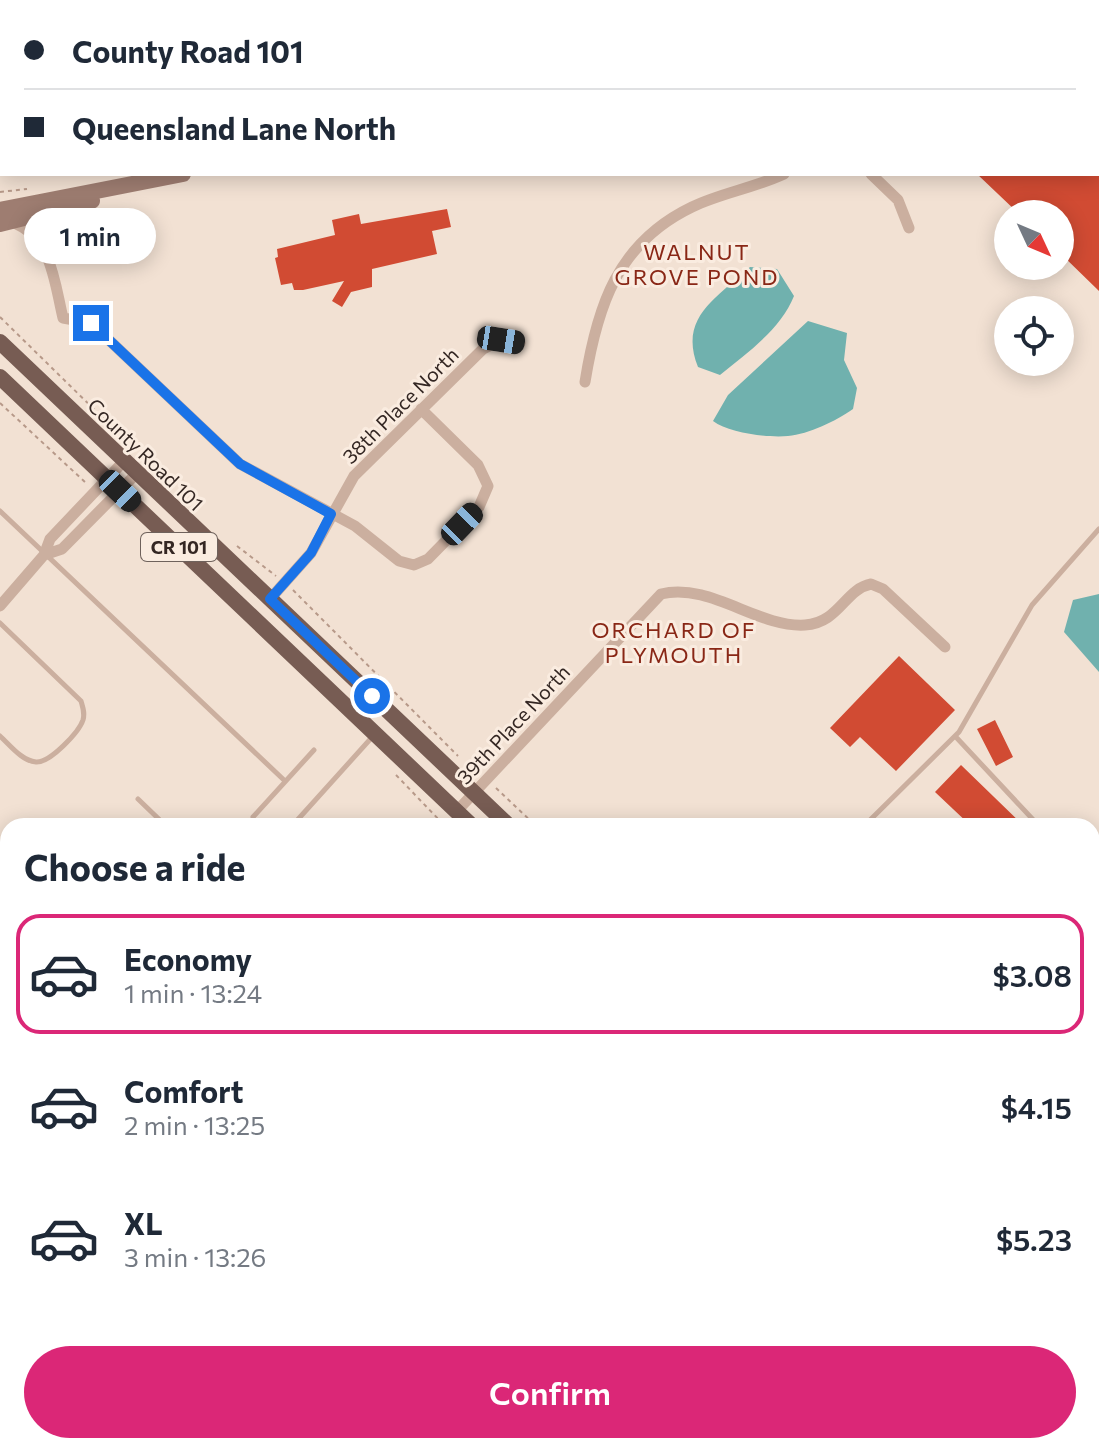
<!DOCTYPE html>
<html lang="en">
<head>
<meta charset="utf-8">
<style>
	:root { --surface:#fff; --page:#f6f6f7; --text:#1f2937; --muted:#747a83; --line:#e0e1e3; --accent:#db2777 }
	body { margin:0; font-family:Commissioner,sans-serif; background:var(--page); color:var(--text); height:100vh; display:flex; flex-direction:column; font-size:30px; white-space:nowrap }
	* { box-sizing:border-box; margin:0 }
	p { font-size:26px; color:var(--muted) }
	.icon { flex:none; width:44px; height:44px; fill:none; stroke:currentColor; stroke-width:2; stroke-linecap:round; stroke-linejoin:round }
	.map { position:relative; flex:1; overflow:hidden }
	.side { position:absolute; left:0px; top:818px; width:1100px; height:636px; display:flex; flex-direction:column; background:var(--surface); border-radius:24px 24px 0 0; box-shadow:0 4px 20px #0003 }
	.side>* { flex:none }
	.top-card { position:absolute; left:0px; top:0px; width:1100px; height:176px; box-shadow:0 4px 20px #0003; display:grid; align-content:center; height:176px; padding:0 24px; background:var(--surface) }
	.needle { width:52px; rotate:134deg }
	.controls { position:absolute; left:994px; top:200px; display:grid; gap:16px }
	.controls a { display:grid; place-items:center; width:80px; height:80px; border-radius:50%; background:var(--surface); box-shadow:0 4px 20px #0003; font-size:40px }
	.end { position:absolute; width:36px; height:36px; margin:-18px; border:10px solid #1a73e8; background:#fff; box-shadow:0 0 0 4px #fff }
	.from { border-radius:50% }
	.bubble { position:absolute; height:56px; border-radius:28px; background:var(--surface); box-shadow:0 4px 20px #0003; font-size:26px; font-weight:600; line-height:56px; text-align:center }
	.car { position:absolute; width:24px; height:48px; margin:-24px -12px; border-radius:10px; box-shadow:0 0 6px 2px #0007; background:linear-gradient(#222 24%,#8ab4d8 0 40%,#222 0 76%,#8ab4d8 0 86%,#222 0) }
	.top-card b { display:flex; align-items:center; gap:28px; height:76px; font-size:30px }
	.top-card b+b { border-top:2px solid var(--line) }
	.top-card i { width:20px; height:20px; background:var(--text) }
	ul { padding:0; list-style:none }
	li { display:flex; align-items:center; gap:24px; height:120px; margin:0 16px 12px; padding:0 8px; border:4px solid transparent; border-radius:24px }
	li div { flex:1 }
	li b { display:block; font-size:30px }
	li em { font-style:normal; font-weight:600 }
	li.active { border-color:var(--accent) }
	li>.icon { width:72px; height:72px; stroke-width:1.5 }
	h2 { padding:0 24px; font-size:36px; line-height:96px }
	.cta { display:flex; gap:16px; margin-top:auto; padding:16px 24px }
	.cta a { flex:1; height:92px; border-radius:48px; background:var(--accent); color:#fff; font-size:32px; font-weight:600; line-height:92px; text-align:center }
	.map>svg:first-child { display:block }
	.green { fill:#b6c293 }
	.water { fill:#70b1ae }
	.building { fill:#d14b33 }
	.lines { fill:none; stroke-linecap:round; stroke-linejoin:round }
	.path { stroke:#b79989; stroke-width:2; stroke-dasharray:4 4; stroke-linecap:butt }
	.lane { stroke:#cbaf9f; stroke-width:5 }
	.street { stroke:#cbaf9f; stroke-width:11 }
	.secondary { stroke:#9e7d71; stroke-width:16 }
	.primary { stroke:#775c53; stroke-width:16 }
	.route { stroke:#1a73e8; stroke-width:10 }
	.labels { text-anchor:middle; dominant-baseline:central; stroke-width:6; stroke-linejoin:round; paint-order:stroke }
	.shield { fill:#faece0; stroke:#6f625c; stroke-width:2 }
	.shield-label { font-size:18px; font-weight:bold; fill:#342723 }
	.street-label { font-size:20px; fill:#342723; stroke:#faece0 }
	.neighbourhood-label { font-size:22px; letter-spacing:2px; fill:#892716; stroke:#faece0 }
</style>
</head>
<body>
<div class="map">
<svg width="1099" height="1454" viewBox="0 0 1099 1454">
	<rect width="100%" height="100%" fill="#f2e1d3"/>
	<path class="green" d="M203,0H548V2H203Z"/>
	<path class="water" d="M750,267L777,269L794,296C781,329 747,353 720,375L698,367C678,317 717,298 750,267Z
		M808,321L847,333L844,360L857,388L853,409C836,421 809,434 788,436C768,438 729,433 713,421L728,395Z
		M1099,594V672L1064,632L1073,600Z"/>
	<path class="building" d="M977,174H1099V291L1060,253V214H1019Z
		M447,209L451,227L432,231L437,254L372,269V287L351,292L342,307L332,301L344,281L303,290H294L292,283L281,285L275,258L278,257L277,249L335,235L332,220L359,214L361,224Z
		M899,656L955,710L896,771L860,737L850,747L830,728Z
		M995,720L1013,757L996,766L977,729Z
		M961,765L1024,826H971L935,792Z"/>
	<g class="lines">
		<path class="path" d="M197,0V2
			M811,2L816,0
			M0,192L27,189
			M42,230L96,217
			M0,317L108,423
			M0,403L86,483
			M237,546L276,576
			M293,590L458,756
			M396,775L445,826
			M496,788L536,826
			M1092,1349L1096,1352"/>
		<path class="lane" d="M186,0V2
			M0,511L285,781
			M0,623L81,701C83,708 85,713 83,720C79,732 50,763 36,762C22,761 10,745 0,736
			M955,736L1039,826
			M138,799L166,826
			M253,817L314,750
			M292,826L374,735
			M864,826L959,732L1032,605L1099,529
			M1092,875L1099,882
			M0,1008L8,1000
			M1092,1183L1099,1184"/>
		<path class="street" d="M871,174L898,200L909,228
			M12,222C52,237 54,281 63,318L91,323L240,464L355,526L399,561L414,565L428,559L479,507L488,486L478,465L421,409
			M585,382C597,307 617,243 692,207C721,193 754,188 784,174
			M44,555L62,549L137,473
			M270,599L311,553L354,476L483,349L501,340L520,343
			M0,606L44,555L50,539L124,461
			M456,812L661,594C710,582 758,628 805,625C839,623 845,589 871,584L883,589L945,647
			M0,1024L8,1032"/>
		<path class="secondary" d="M846,2L850,0
			M0,210L183,174
			M0,224L92,201
			M1092,1101L1099,1094"/>
		<path class="primary" d="M0,342L509,826
			M0,377L472,826
			M1092,1370L1099,1377
			M1092,1416L1099,1423
			M0,1422L8,1421
			M370,1454L617,1446"/>
	</g>
	<g class="lines">
		<path class="route" d="M91,323L240,464L331,514L311,553L270,599L372,696"/>
	</g>
	<g class="labels">
		<rect class="shield" x="141" y="533" width="76" height="28" rx="6"/>
		<g class="shield-label">
			<text x="179" y="547">CR 101</text>
		</g>
		<g class="street-label">
			<text transform="translate(400 405) rotate(-45)">38th Place North</text>
			<text transform="translate(146 454) rotate(44)">County Road 101</text>
			<text transform="translate(513 724) rotate(-47)">39th Place North</text>
		</g>
		<g class="neighbourhood-label">
			<text x="697" y="251">WALNUT<tspan x="697" dy="25">GROVE POND</tspan></text>
			<text x="674" y="629">ORCHARD OF<tspan x="674" dy="25">PLYMOUTH</tspan></text>
		</g>
	</g>
</svg>
<div class="controls">
<a><svg class="needle" viewBox="-14 -14 28 28"><path d="M0-13l5 13h-10z" fill="#e53935"/><path d="M0 13l5-13h-10z" fill="#747a83"/></svg></a>
<a><svg class="icon" aria-label="locate" viewBox="0 0 24 24"><circle cx="12" cy="12" r="6"/><path d="M12 2v4M12 18v4M2 12h4M18 12h4"/></svg></a>
</div>
<i class="end from" style="left:372px;top:696px"></i>
<i class="end" style="left:91px;top:323px"></i>
<div class="bubble" style="left:24px;top:208px;width:132px">1 min</div>
<i class="car" style="left:501px;top:340px;rotate:99deg"></i>
<i class="car" style="left:120px;top:491px;rotate:134deg"></i>
<i class="car" style="left:462px;top:524px;rotate:44deg"></i>
<div class="top-card">
<b><i class="from"></i>County Road 101</b>
<b><i></i>Queensland Lane North</b>
</div>
<section class="side">
<h2>Choose a ride</h2>
<ul>
<li class="active"><svg class="icon" aria-label="car" viewBox="0 0 24 24"><path d="M5 17H2v-5l4-1 3-4h7l3 4 3 1v5h-3M9 17h6M6 11h13"/><circle cx="7" cy="17" r="2"/><circle cx="17" cy="17" r="2"/></svg><div><b>Economy</b><p>1 min · 13:24</p></div><em>$3.08</em></li>
<li><svg class="icon" aria-label="car" viewBox="0 0 24 24"><path d="M5 17H2v-5l4-1 3-4h7l3 4 3 1v5h-3M9 17h6M6 11h13"/><circle cx="7" cy="17" r="2"/><circle cx="17" cy="17" r="2"/></svg><div><b>Comfort</b><p>2 min · 13:25</p></div><em>$4.15</em></li>
<li><svg class="icon" aria-label="car" viewBox="0 0 24 24"><path d="M5 17H2v-5l4-1 3-4h7l3 4 3 1v5h-3M9 17h6M6 11h13"/><circle cx="7" cy="17" r="2"/><circle cx="17" cy="17" r="2"/></svg><div><b>XL</b><p>3 min · 13:26</p></div><em>$5.23</em></li>
</ul>
<div class="cta"><a>Confirm</a></div>
</section>
</div>
</body>
</html>
